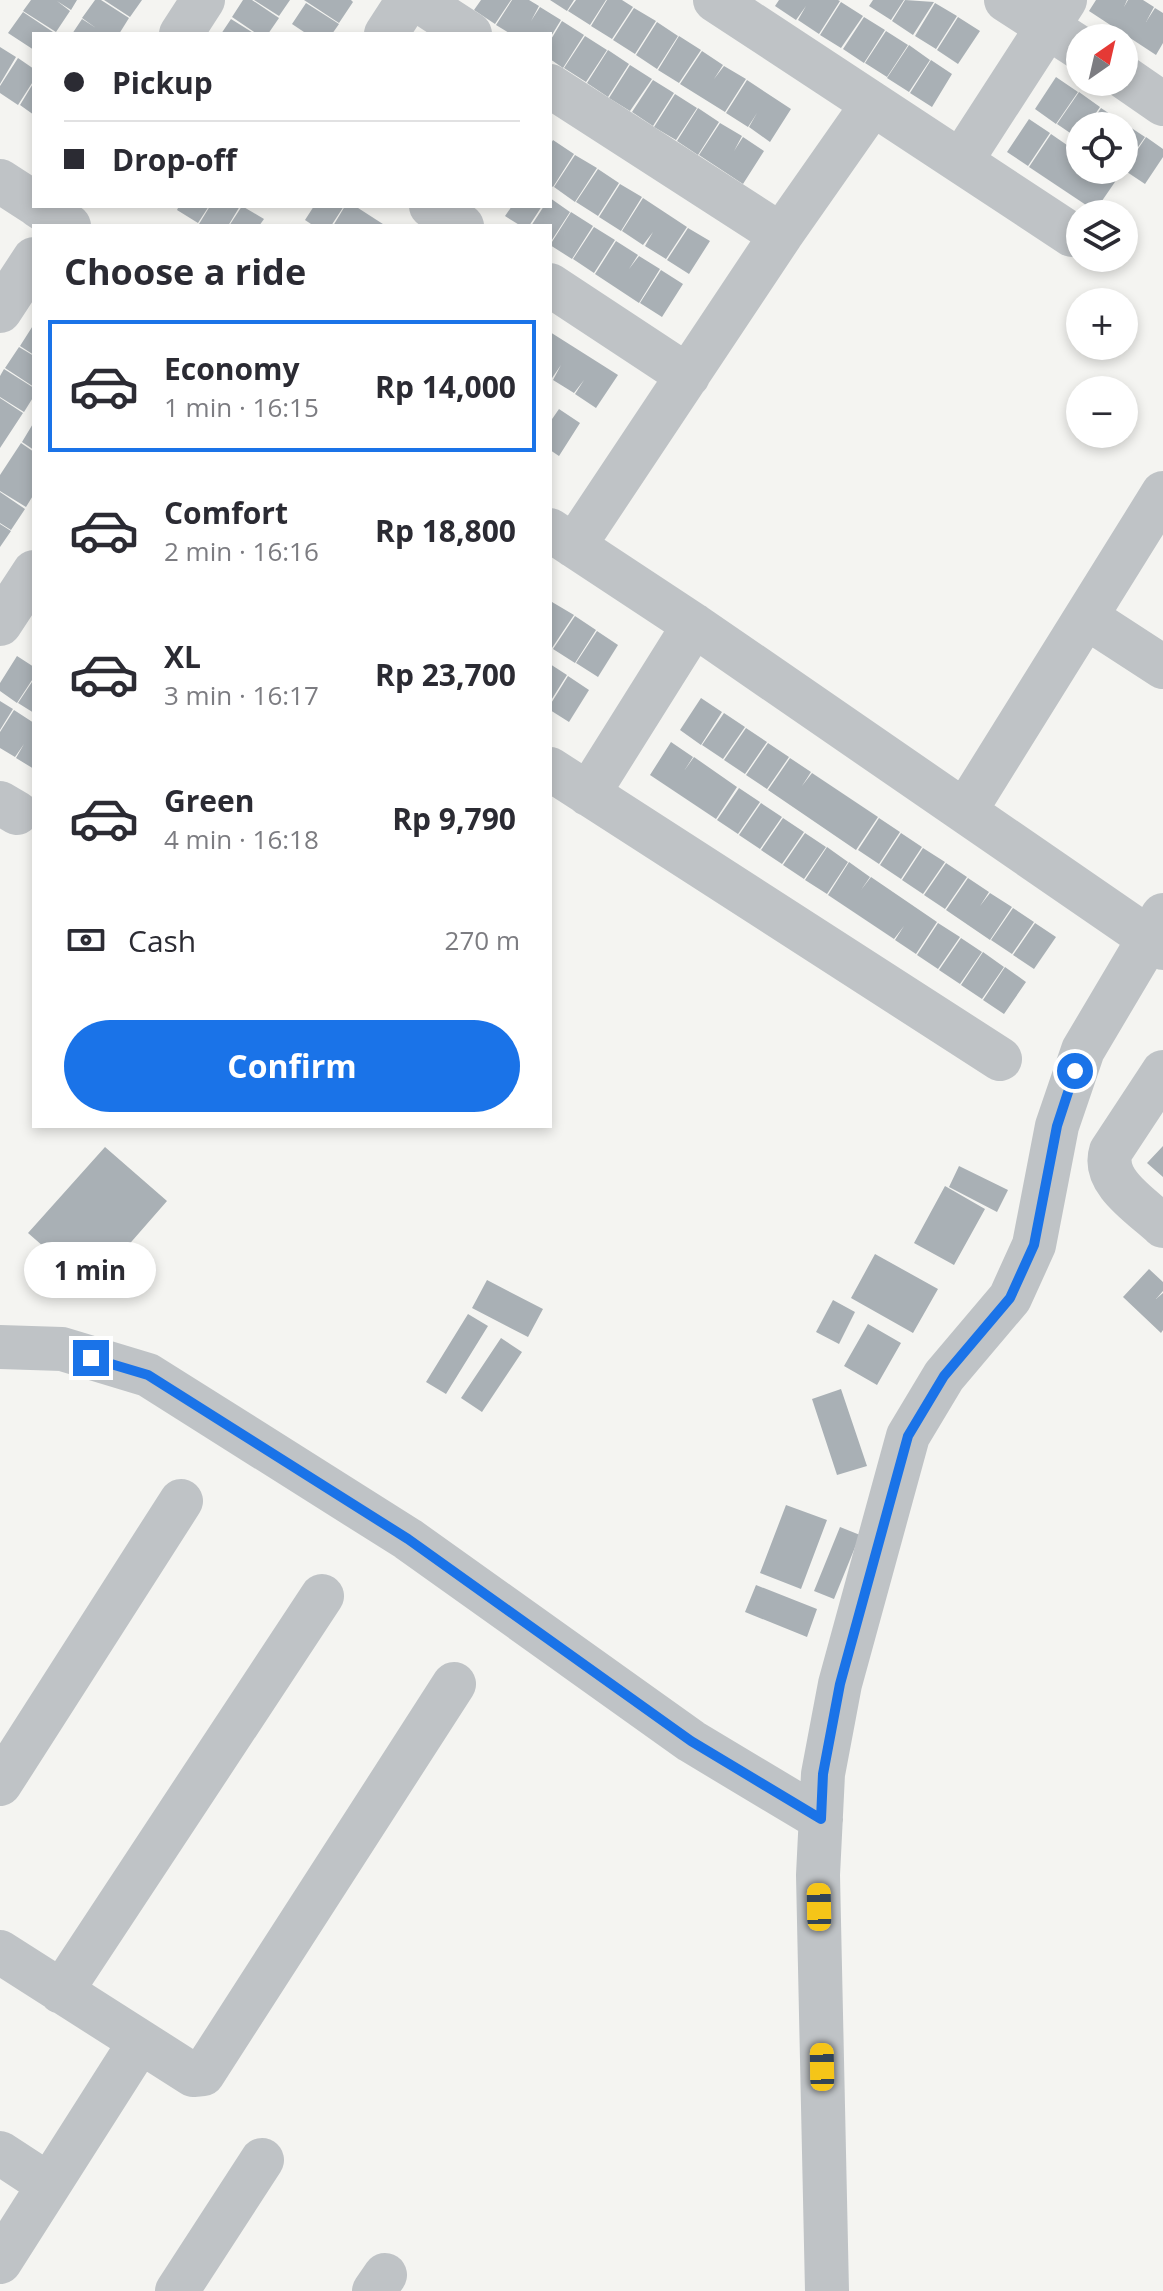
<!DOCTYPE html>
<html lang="en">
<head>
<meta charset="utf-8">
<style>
	:root { --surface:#fff; --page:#f7f7f7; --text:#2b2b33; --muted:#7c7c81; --line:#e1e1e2; --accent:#1a73e8 }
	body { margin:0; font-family:"Open Sans",sans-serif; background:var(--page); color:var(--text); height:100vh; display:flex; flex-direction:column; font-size:30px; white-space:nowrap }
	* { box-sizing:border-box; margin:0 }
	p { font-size:26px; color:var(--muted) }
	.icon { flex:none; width:44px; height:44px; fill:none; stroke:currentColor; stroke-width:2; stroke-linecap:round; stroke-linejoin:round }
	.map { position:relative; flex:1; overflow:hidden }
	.drawer { position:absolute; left:32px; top:224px; width:520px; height:904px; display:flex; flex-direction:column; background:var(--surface); border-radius:0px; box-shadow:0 4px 12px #0003 }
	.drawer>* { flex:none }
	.top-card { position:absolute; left:32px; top:32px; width:520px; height:176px; border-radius:0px; box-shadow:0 4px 12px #0003; display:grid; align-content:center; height:176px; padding:0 32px; background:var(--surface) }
	.needle { width:52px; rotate:34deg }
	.buttons { position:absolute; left:1066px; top:24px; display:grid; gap:16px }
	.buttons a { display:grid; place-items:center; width:72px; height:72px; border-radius:50%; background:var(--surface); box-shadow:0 4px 12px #0003; font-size:40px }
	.end { position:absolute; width:36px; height:36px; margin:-18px; border:10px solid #1a73e8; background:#fff; box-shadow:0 0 0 4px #fff }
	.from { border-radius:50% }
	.bubble { position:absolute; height:56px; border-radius:28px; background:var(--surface); box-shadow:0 4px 12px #0003; font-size:26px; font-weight:700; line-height:56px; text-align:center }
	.car { position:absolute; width:24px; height:48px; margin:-24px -12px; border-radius:10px; box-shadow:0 0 6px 2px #0007; background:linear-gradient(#f5c518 24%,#345 0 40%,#f5c518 0 76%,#345 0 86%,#f5c518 0) }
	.top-card b { display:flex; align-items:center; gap:28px; height:76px; font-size:30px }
	.top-card b+b { border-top:2px solid var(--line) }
	.top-card i { width:20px; height:20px; background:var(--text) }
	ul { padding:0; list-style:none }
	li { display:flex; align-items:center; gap:24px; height:132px; margin:0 16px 12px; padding:0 16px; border:4px solid transparent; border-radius:0px }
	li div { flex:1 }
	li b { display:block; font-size:30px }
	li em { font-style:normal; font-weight:700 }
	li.active { border-color:var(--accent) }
	li>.icon { width:72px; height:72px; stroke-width:1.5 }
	h2 { padding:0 32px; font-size:36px; line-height:96px }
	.pay { display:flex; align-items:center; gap:20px; height:88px; padding:0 32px; font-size:30px }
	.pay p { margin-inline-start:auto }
	.action { display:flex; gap:16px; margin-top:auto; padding:16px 32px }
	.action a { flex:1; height:92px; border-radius:48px; background:var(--accent); color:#fff; font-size:32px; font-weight:700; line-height:92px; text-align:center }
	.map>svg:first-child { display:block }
	.building { fill:#a9b0b5 }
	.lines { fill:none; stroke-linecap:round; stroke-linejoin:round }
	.minor { stroke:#bfc3c6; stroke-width:44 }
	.route { stroke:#1a73e8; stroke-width:10 }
</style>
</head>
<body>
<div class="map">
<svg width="1163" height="2291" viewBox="0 0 1163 2291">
	<rect width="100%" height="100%" fill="#f4f4f1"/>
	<path class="building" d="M31,0H77L71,10L57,1L70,11L56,32L23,11Z
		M95,0H101L129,18L119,34H72L82,19L96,28L82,18Z
		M104,0H142L130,17Z
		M243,0H252L279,18L268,34H257L232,17Z
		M254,0H290L279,16Z
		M304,0H351L353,2L339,23Z
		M481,0H511L495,24L474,10Z
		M512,0H529L539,6L531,21L540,7L561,20L550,38V34H511L496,25Z
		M550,0H574L567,11Z
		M576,0H606L590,25L568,11Z
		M607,0H622L633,7L612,39L591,26Z
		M779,0H838L840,1L819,34L798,20L806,6L796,20L775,6Z
		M873,0H904L891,20L869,6Z
		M905,0L934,2L913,35L892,21Z
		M1096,0H1127L1124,7L1128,0H1143L1154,7L1146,22L1155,8L1163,13V43L1156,55L1089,11Z
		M841,2L863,16L841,48L820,35Z
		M306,3L339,24L332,34H307L292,24Z
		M935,3L957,16L936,49L915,36Z
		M634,8L656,21L635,54L613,40Z
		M23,12L56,34H34V50L8,33Z
		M864,17L885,30L864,63L843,49Z
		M958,17L980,31L958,64L937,50Z
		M231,19L255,34H221Z
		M562,21L584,35L563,68L550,59V41Z
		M657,22L678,36L657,69L636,55Z
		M886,31L908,45L887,77L865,63Z
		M585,36L607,50L586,82L564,68Z
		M679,36L701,50L679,83L658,70Z
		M909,45L930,60L909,92L887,78Z
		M0,47L16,57L0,84Z
		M608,50L629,64L608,97L587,83Z
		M702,51L723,65L714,79L724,66L746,79L725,112L680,84Z
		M18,58L34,69V80L18,105L0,93V86Z
		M931,60L952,74L932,107L910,93Z
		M630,65L652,79L630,111L609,98Z
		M1056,77L1078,92L1056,124L1035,109Z
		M653,80L674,93L653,126L632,112Z
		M747,80L791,109L770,142L749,127L757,113L748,127L726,113Z
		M34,82V115L20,105Z
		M1079,92L1100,107L1087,126H1080L1079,139L1057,124Z
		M675,94L697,108L676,140L654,127Z
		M698,108L719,122L698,155L677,141Z
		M1101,108L1122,122L1120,126H1089Z
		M1029,119L1050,133L1028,166L1007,152Z
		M720,123L742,136L734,151L743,137L764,151L743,184L699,155Z
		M1124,123L1145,137L1124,167V126H1121Z
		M1051,134L1080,154V170H1091L1087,178L1092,170H1104L1117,179L1095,211L1029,167Z
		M1146,137L1163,149V157L1145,184L1124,170Z
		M553,140L574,154L553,187L550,185V145Z
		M575,155L597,168L575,202L554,187Z
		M598,169L619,183L598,216L576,202Z
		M620,184L642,197L621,231L599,217Z
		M550,198L570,212L550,243V226H531L544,206H550Z
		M643,198L687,227L666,259L645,246L653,232L643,245L622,231Z
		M179,206H209L198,223L177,210Z
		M210,206H240L228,226H202L199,224Z
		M242,206L264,219L259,226H229Z
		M314,206H344L331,226H314L305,220Z
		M345,206H355L386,226H333Z
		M512,206H542L529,226H521L505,216Z
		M571,212L593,226L572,259L550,245Z
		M594,227L615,240L594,273L573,259Z
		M688,228L710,241L689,274L667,260Z
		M616,241L638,255L629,269L639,256L660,269L639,303L595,274Z
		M661,270L683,284L662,317L640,303Z
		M34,324V355L20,346Z
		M550,332L618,375L596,408L575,394L584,380L574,393L553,380L561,365L550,381Z
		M19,347L34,356V387L5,368Z
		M4,369L34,388V396L24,412L0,397V376Z
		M0,398L23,413L0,448Z
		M559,409L580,423L559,456L550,450V422Z
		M34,422V450L22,442Z
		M21,443L34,452V494L26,507L0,491V475Z
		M0,492L25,509L11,530L0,523Z
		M0,524L11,531L0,547Z
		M552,602L574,615L552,648L550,647V605Z
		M575,616L596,630L575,663L553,649Z
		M597,631L618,645L598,677L576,663Z
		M17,656L34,667V677L17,703L0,691V683Z
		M550,664L567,675L550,702Z
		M568,676L589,690L569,722L550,710V705Z
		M34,679V713L18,703Z
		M701,698L722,712L701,745L680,730Z
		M0,701L13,709L0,730Z
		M14,710L34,723V769L16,758L24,744L15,757L0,748V732Z
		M724,713L745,727L723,759L702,745Z
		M746,728L767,742L745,774L724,760Z
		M671,742L693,757L684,771L694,757L737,787L716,819L650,775Z
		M768,743L789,757L767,789L746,775Z
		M790,758L811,772L802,786L812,773L878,817L856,850L768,790Z
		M739,788L760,802L738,834L717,820Z
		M761,803L782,817L760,849L739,835Z
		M783,818L804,832L782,864L761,850Z
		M879,818L900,832L879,864L858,850Z
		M805,833L826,847L804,879L783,865Z
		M901,833L922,847L901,879L880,865Z
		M827,847L848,862L827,894L805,880Z
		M923,848L945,862L923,894L902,880Z
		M849,862L870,877L861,890L871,877L937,922L916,954L895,940L904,926L894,939L828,895Z
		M946,863L967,877L945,909L924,895Z
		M968,878L989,892L980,906L990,893L1012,907L990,940L946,910Z
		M1013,908L1034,922L1012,954L991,940Z
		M938,923L960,937L938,969L917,955Z
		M1035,923L1056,937L1034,969L1013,955Z
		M961,938L982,952L960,984L939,970Z
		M983,952L1004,967L982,999L961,985Z
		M1005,967L1026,982L1004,1014L983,1000Z
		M1163,1146V1177L1147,1163Z
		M105,1147L167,1201L91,1288L28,1233Z
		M959,1166L1008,1190L997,1212L949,1187Z
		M945,1186L985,1209L954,1265L914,1243Z
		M875,1254L938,1289L913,1333L851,1298Z
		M1149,1269L1163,1282V1291L1156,1299L1163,1293V1330L1161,1333L1123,1297Z
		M487,1280L543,1309L528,1337L472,1308Z
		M833,1300L855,1312L839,1344L816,1332Z
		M468,1314L488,1326L446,1394L426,1382Z
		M868,1324L901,1343L877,1385L844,1366Z
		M501,1338L522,1352L482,1412L461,1398Z
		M841,1389L867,1466L837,1475L812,1399Z
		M786,1505L827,1520L801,1589L760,1573Z
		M840,1527L860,1535L834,1599L814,1591Z
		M756,1585L817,1609L807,1637L745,1612Z"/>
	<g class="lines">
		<path class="minor" d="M418,0L470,34
			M715,0L1072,235
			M1006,0L1080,48
			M181,34L203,0
			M386,34L408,0
			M1124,77L1163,104
			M550,86L781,235
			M961,161L1065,0
			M0,181L34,203
			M38,206L69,226
			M431,206L462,226
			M550,285L688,376
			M0,311L34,259
			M550,530L694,625L1163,948
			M574,546L781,235L872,105
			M1086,617L1163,667
			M0,624L34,572
			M550,769L1000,1059
			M588,794L694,625
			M0,803L17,813
			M965,811L1163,493
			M1163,1072L1111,1151C1101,1182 1143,1207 1163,1226
			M0,1347L62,1349L148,1375L408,1539L691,1741L821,1819
			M0,1784L181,1501
			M0,1952L193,2075L203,2074L454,1684
			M61,1992L322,1596
			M0,2153L49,2185
			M0,2262L140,2042
			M177,2291L262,2160
			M374,2291L385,2275
			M827,2291L818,1875L823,1774L840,1684L908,1436L944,1376L1010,1298L1034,1245L1057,1126L1083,1050L1163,915"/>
	</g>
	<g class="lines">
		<path class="route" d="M91,1358L148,1375L408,1539L691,1741L821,1819L823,1774L840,1684L908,1436L944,1376L1010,1298L1034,1245L1057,1126L1075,1071"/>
	</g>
</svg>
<div class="buttons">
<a><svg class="needle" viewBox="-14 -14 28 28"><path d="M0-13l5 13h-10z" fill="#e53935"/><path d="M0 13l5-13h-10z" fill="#7c7c81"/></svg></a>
<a><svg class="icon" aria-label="locate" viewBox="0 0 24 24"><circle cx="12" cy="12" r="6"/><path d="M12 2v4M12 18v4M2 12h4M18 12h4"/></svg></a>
<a><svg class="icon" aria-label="layers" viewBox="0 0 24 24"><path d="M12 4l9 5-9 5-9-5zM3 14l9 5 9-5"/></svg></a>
<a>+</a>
<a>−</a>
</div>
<i class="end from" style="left:1075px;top:1071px"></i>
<i class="end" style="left:91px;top:1358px"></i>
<div class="bubble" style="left:24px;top:1242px;width:132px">1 min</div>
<i class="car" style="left:819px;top:1907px;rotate:359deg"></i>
<i class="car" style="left:822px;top:2067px;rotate:359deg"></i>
<div class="top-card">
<b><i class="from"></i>Pickup</b>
<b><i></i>Drop-off</b>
</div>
<section class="drawer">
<h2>Choose a ride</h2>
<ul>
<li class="active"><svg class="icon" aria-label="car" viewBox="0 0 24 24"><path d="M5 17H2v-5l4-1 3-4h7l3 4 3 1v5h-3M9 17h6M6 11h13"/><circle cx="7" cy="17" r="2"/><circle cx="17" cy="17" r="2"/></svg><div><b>Economy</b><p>1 min · 16:15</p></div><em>Rp 14,000</em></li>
<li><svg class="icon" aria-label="car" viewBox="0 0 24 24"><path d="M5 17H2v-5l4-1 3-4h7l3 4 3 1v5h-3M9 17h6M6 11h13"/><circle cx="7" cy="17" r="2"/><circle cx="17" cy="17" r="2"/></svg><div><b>Comfort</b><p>2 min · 16:16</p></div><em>Rp 18,800</em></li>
<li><svg class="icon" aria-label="car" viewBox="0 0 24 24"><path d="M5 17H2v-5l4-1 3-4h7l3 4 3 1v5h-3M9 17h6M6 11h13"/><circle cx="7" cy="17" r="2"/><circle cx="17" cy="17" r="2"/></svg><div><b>XL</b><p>3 min · 16:17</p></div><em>Rp 23,700</em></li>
<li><svg class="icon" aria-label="car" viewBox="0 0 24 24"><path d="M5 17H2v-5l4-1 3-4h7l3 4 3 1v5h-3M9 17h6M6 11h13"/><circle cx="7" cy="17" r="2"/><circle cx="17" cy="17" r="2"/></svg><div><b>Green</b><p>4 min · 16:18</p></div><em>Rp 9,790</em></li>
</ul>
<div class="pay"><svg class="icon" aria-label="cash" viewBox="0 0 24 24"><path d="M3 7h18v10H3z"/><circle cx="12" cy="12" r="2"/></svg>Cash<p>270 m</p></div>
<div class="action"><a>Confirm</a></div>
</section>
</div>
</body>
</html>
